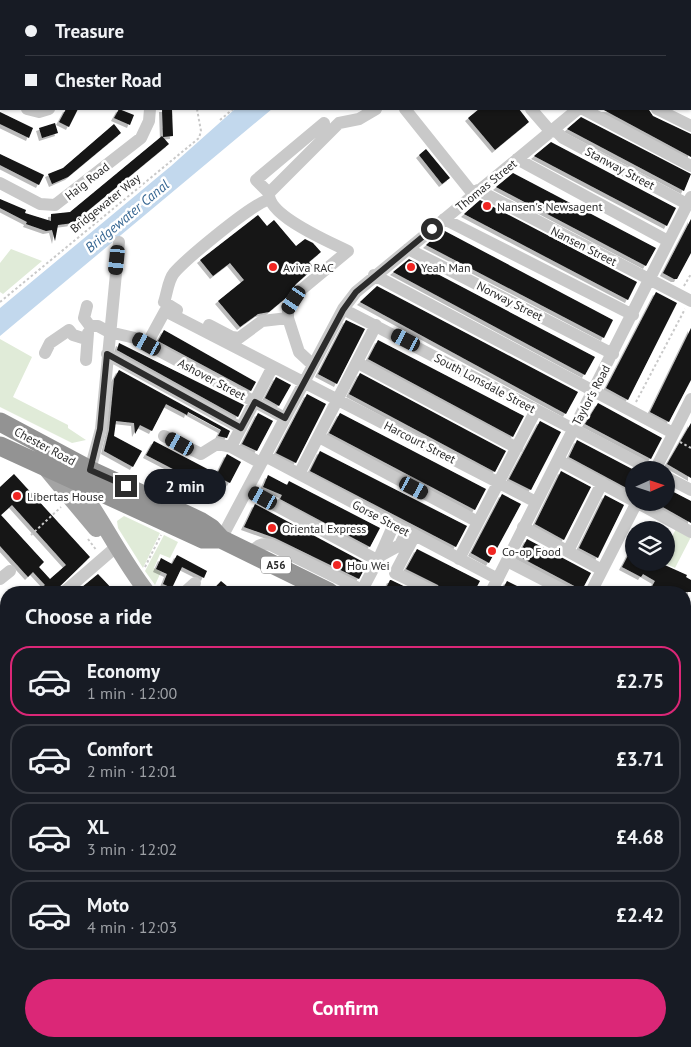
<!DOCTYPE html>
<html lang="en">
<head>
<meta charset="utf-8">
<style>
	:root { --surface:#171b24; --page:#242831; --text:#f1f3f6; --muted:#9ea1a6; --line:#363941; --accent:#db2777 }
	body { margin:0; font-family:"PT Sans",sans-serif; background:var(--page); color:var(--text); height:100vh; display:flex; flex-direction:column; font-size:19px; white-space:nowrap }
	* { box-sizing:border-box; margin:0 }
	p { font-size:16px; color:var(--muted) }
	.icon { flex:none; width:28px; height:28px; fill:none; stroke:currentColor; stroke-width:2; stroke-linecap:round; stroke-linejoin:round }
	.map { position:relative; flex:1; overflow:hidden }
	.side { position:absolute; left:0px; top:586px; width:691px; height:461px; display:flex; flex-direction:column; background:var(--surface); border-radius:20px 20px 0 0; box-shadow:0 1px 4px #0004 }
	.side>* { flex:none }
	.banner { position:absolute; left:0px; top:0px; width:691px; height:110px; box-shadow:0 1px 4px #0004; display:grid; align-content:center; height:110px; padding:0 25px; background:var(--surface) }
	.needle { width:32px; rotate:87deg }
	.buttons { position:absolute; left:625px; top:461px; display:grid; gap:10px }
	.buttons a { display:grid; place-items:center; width:50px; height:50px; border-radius:50%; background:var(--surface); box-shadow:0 1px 4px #0004; font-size:25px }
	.end { position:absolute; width:22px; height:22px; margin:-11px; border:6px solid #2c2c2c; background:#fff; box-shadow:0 0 0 2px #fff }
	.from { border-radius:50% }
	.bubble { position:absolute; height:35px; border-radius:18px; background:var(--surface); box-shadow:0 1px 4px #0004; font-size:16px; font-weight:800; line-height:35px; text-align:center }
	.car { position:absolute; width:15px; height:30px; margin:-15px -8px; border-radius:6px; box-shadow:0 0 4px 1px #0007; background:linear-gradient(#222 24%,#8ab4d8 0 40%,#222 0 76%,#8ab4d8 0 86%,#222 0) }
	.banner b { display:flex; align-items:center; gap:18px; height:48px; font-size:19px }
	.banner b+b { border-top:1px solid var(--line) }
	.banner i { width:12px; height:12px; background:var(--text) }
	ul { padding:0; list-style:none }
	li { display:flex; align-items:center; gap:15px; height:70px; margin:0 10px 8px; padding:0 15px; border:2px solid var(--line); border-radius:20px }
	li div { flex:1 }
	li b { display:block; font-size:19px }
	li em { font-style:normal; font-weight:800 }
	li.current { border-color:var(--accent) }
	li>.icon { width:45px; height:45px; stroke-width:1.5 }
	h2 { padding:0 25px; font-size:22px; line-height:60px }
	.primary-button { display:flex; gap:10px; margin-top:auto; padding:10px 25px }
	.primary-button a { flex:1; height:58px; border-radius:30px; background:var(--accent); color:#fff; font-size:20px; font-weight:800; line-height:58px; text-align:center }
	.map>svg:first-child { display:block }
	.green { fill:#e0ebd8 }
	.water { fill:#c2d8ed }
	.building { fill:#131313; fill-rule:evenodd; filter:url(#shadow) }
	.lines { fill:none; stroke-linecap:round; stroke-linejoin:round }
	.path { stroke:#c9c9c9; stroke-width:2; stroke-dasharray:2.5 2.5; stroke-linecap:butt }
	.minor { stroke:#c9c9c9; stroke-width:12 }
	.major { stroke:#a4a4a4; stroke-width:16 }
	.highway { stroke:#939393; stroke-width:19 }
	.route { stroke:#2c2c2c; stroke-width:6 }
	.poi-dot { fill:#f02521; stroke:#fff; stroke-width:2 }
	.labels { text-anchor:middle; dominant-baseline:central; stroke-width:5; stroke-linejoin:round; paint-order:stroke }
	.shield { fill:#fff; stroke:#6b6b6b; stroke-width:1 }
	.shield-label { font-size:11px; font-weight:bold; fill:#2c2c2c }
	.street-label { font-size:12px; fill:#2c2c2c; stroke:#fff }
	.poi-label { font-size:12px; fill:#2c2c2c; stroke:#fff; text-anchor:start }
	.water-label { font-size:14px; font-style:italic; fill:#366692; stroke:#fff }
</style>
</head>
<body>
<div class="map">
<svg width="691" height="1047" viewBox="0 0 691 1047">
	<defs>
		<filter id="shadow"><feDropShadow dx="-3" dy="3" stdDeviation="0" flood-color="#0004"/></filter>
	</defs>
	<rect width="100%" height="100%" fill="#fff"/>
	<path class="green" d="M11,249L42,261L3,294L0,292V263Z
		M0,339L32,357L13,397L68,425V428L86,440L72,443L0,407Z
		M124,516L160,533L143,568L118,528L117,521Z
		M676,529L691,537L675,568L664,563L666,562V548Z
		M164,535L178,542L170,558L160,554L154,568L161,572L155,585L145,571Z
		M691,860V958L685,963V871Z
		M691,969V1047H659L654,1041H685V974Z
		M542,1041H644L648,1047H541Z"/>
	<path class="water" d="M235,109H272L0,336V308L171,166Z"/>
	<path class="building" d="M66,109H78L69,127L59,122Z
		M119,109L134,115L130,125L114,118Z
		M162,109H172L173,136L163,137Z
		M479,109H519L529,122L495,150L468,118Z
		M602,109L649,110L653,116L691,134V157Z
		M0,112L33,128L29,138L0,124Z
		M581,117L691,174L684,191L567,129Z
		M55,123L58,133L42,138L39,128Z
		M114,124L121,133L68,177L52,184L48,174L63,168Z
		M162,136L169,144L73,223L58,225L55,241L52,230L46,231L26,224L27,222L0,208V199L26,210L25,213L51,221V214L70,212Z
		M551,142L676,208L667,226L534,156Z
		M426,149L450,178L442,184L419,155Z
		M0,154L44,175L39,185L0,165Z
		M513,173L656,248L646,266L496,187Z
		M480,200L637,282L628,300L464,214Z
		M258,215L267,226L274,220L296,246L305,239L313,243L321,252L309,262L314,268L296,284L287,297L269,312L258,314L240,327L218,301L244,280L230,263L213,276L200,260Z
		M691,219V253L677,279H674L663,273Z
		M443,230L613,320L604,338L426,245Z
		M409,259L595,357L585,375L393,272Z
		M377,286L578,392L566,414L360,302Z
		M656,292L677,303L628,400L606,388Z
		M346,320L365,329L337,384L318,374Z
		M691,328V380L669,422L650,412Z
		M164,330L256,382L251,391L158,341Z
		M378,340L524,416L513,437L368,359Z
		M119,343L244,405L238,417L117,350Z
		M119,370L230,431L227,438L218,436L221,430L188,412L187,415L166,404L152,431L140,425L135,434L134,423L116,421L114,436L142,451L133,467L104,451L109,430L114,379Z
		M360,373L506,451L495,472L349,394Z
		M276,377L291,385L279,406L265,398Z
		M307,394L326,404L296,463L276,453Z
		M598,403L662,438L651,459L585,424Z
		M258,413L273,421L257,451L242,444Z
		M340,413L486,489L475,510L329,433Z
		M540,421L561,432L531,490L509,479Z
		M691,423V478L667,464Z
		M577,440L634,470H632L634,492L569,457Z
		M154,441L217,474L227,454L241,462L230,483L224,480L217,492L146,455Z
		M320,451L467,526L456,547L310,471Z
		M561,471L591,487L564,540L535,524Z
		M14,474L90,557L54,592H36L45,585L33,572L28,577L0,546V487ZM12,505L66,565L50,579L39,567L44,562L1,515Z
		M268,475L287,485L289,481L380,528L370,547L280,499L282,495L263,487Z
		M666,488L691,501V523L654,502H666Z
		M502,494L521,504L489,563L471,553Z
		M605,495L624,505L598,558L579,548Z
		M255,504L367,564L359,579L275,538L244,527Z
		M527,539L591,573L582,590L518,556Z
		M634,544V562H658L687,575L686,577L691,580V592H649L655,581L643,574L641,577L622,567Z
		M417,549L480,581L474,592H442L438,585L406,569Z
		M177,555L207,571L204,578L182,567L172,588L163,584L167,574L156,569L161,558L172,564Z
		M98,574L115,592H94L91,589L87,592H76Z
		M390,580H391L416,592H384Z
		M221,581L234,592H211Z
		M507,581L529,592H501Z"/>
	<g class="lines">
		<path class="path" d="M310,0L311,1
			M256,1L257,0
			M364,1L365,0
			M220,120L233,109
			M684,286L691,274
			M0,302L199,138L201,131L197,109
			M636,402L685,309
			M680,442L691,448
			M31,535L61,507
			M88,539L97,551
			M145,567L161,535
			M0,672L6,666
			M685,900L691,894
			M685,908L691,913
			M685,965L691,960
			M548,1041L553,1047
			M646,1041L650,1047"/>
		<path class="minor" d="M142,0V1
			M446,0V1
			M576,0L577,1
			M27,1L28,0
			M230,1L232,0
			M526,1L527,0
			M690,13H691
			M690,47H691
			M0,54L1,52
			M690,85L691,86
			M0,96H1
			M27,109L39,112L49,109
			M405,109L473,194
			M531,109L551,132
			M583,109L691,166
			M657,109L691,126
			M554,129L563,138L687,204
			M517,159L668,241
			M0,183L40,204L55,205L141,138L149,121L150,109
			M478,190L691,301
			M269,193L256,180L324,123
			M444,219L633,315
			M408,249L613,354
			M374,275L673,433
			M87,306L84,318L90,326H98L109,332L135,338L285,418
			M343,309L652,470
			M177,310L164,302C167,294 168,280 174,273C184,261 256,200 269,200
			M209,325L232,337L239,338L262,321L288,318
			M147,344L165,311L536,502
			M45,353L50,343L69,330L73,335L86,339
			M107,354L241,428
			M86,360L88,333
			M358,363L517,448
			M313,365L299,352L288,318V310L301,290L348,251C330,242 267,216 269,193L339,123L359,119L376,109
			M164,436L201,454L217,444L231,447L261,463
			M319,437L478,522
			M231,447L272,368
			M265,456L498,579
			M558,460L634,501
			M90,470L101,429L119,242
			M655,470L691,399
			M299,474L376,325
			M666,477L691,490
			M247,490L377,560
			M636,502L691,532
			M523,527L602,570
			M415,535L395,573L434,592
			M221,539L343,309L356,292L578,109
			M568,551L602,483
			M251,553C258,545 261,543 271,545L366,592
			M380,556L394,524
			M459,559L536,410
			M507,561L567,592
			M0,579L10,571
			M64,592L116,547
			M185,592L195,583
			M361,592L380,556L400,545L407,531
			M491,592L691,197
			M591,592L637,502
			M0,619L6,625
			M685,656L691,659
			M0,702L6,709
			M685,738L691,727
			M0,775L6,770
			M0,787L6,794
			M0,878L6,873
			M0,998L6,993
			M0,1005L6,1013
			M30,1041L34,1047
			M119,1041L124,1047
			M211,1041L216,1047
			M312,1041L317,1047
			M477,1047L484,1041"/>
		<path class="major" d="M46,469L96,529
			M72,477C100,514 119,556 147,592
			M521,1041L526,1047"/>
		<path class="highway" d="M0,422L90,470L200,521L211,528L221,539L329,592
			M0,446L203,539H221
			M685,778L691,781"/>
	</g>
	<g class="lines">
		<path class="route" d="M126,486L90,470L100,429L107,354L241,428L255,402L285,418L343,310L356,292L432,229"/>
	</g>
	<g class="poi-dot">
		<circle cx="487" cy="206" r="5"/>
		<circle cx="273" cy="267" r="5"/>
		<circle cx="411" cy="267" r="5"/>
		<circle cx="17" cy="496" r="5"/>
		<circle cx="272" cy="528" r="5"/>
		<circle cx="492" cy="551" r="5"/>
		<circle cx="337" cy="565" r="5"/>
	</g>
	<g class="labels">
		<rect class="shield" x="261" y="556.5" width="30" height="17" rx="4"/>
		<g class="shield-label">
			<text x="276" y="565">A56</text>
		</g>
		<g class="street-label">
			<text transform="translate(620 168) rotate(28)">Stanway Street</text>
			<text transform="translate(87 181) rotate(-38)">Haig Road</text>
			<text transform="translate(486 185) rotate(-39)">Thomas Street</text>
			<text transform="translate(105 203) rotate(-39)">Bridgewater Way</text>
			<text transform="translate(584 246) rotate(27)">Nansen Street</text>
			<text transform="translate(510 301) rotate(27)">Norway Street</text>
			<text transform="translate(212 379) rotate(28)">Ashover Street</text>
			<text transform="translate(485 383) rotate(28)">South Lonsdale Street</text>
			<text transform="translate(591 395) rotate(-62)">Taylor's Road</text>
			<text transform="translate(420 442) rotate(27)">Harcourt Street</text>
			<text transform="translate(45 446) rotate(28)">Chester Road</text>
			<text transform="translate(381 518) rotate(28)">Gorse Street</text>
		</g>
		<g class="poi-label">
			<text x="497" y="206">Nansen's Newsagent</text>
			<text x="283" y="267">Aviva RAC</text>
			<text x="421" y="267">Yeah Man</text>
			<text x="27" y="496">Libertas House</text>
			<text x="282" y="528">Oriental Express</text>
			<text x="502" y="551">Co-op Food</text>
			<text x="347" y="565">Hou Wei</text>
		</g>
		<g class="water-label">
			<text transform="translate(127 216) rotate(-40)">Bridgewater Canal</text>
		</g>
	</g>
</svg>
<div class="buttons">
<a><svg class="needle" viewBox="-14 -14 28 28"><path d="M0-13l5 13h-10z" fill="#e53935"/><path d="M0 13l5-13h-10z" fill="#9ea1a6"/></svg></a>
<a><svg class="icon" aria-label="layers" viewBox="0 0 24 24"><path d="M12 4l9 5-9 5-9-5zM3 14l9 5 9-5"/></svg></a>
</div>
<i class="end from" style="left:432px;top:229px"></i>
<i class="end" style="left:126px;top:486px"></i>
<div class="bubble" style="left:144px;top:469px;width:82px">2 min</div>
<i class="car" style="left:117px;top:260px;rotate:186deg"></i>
<i class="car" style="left:294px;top:300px;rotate:213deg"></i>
<i class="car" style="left:406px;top:340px;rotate:297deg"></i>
<i class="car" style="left:147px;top:344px;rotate:299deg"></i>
<i class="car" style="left:180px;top:444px;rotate:299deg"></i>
<i class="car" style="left:414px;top:488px;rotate:118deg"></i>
<i class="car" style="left:263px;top:498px;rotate:299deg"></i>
<div class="banner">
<b><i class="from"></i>Treasure</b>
<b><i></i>Chester Road</b>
</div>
<section class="side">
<h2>Choose a ride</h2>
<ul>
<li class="current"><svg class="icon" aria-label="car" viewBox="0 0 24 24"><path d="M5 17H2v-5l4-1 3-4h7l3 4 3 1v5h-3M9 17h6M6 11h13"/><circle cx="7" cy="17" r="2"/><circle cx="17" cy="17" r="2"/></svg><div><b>Economy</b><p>1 min · 12:00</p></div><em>£2.75</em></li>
<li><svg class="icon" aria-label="car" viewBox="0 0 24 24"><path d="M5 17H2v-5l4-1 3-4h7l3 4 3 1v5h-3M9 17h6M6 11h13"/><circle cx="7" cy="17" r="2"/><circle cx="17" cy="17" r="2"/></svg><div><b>Comfort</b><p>2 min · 12:01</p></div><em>£3.71</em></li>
<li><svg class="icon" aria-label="car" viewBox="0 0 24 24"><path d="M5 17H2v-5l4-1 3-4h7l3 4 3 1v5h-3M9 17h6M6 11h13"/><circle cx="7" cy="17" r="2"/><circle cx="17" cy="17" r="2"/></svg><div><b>XL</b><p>3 min · 12:02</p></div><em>£4.68</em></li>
<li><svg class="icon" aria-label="car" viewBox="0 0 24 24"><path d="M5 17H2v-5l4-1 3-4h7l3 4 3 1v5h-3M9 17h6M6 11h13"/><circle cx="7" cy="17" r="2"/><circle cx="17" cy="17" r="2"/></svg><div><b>Moto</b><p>4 min · 12:03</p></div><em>£2.42</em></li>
</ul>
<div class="primary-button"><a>Confirm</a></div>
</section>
</div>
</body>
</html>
